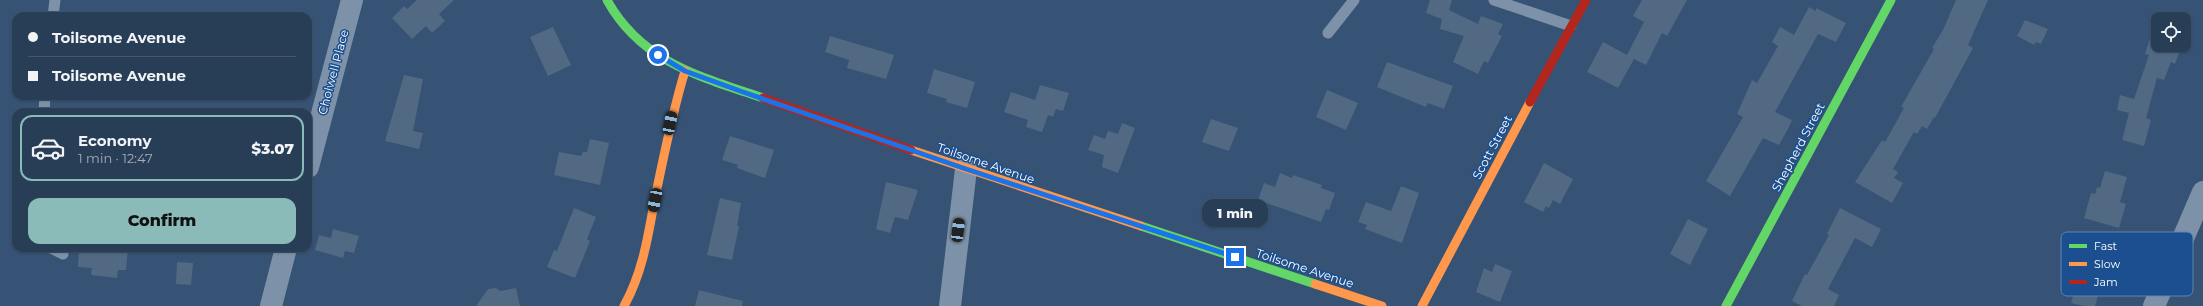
<!DOCTYPE html>
<html lang="en">
<head>
<meta charset="utf-8">
<style>
	:root { --surface:#283e57; --page:#30455d; --text:#f1f3f6; --muted:#a5aeba; --line:#44576d; --accent:#8bbbb9 }
	body { margin:0; font-family:Montserrat,sans-serif; background:var(--page); color:var(--text); height:100vh; display:flex; flex-direction:column; font-size:15px; white-space:nowrap }
	* { box-sizing:border-box; margin:0 }
	p { font-size:13px; color:var(--muted) }
	.icon { flex:none; width:22px; height:22px; fill:none; stroke:currentColor; stroke-width:2; stroke-linecap:round; stroke-linejoin:round }
	.map { position:relative; flex:1; overflow:hidden }
	.drawer { position:absolute; left:12px; top:108px; width:300px; height:144px; display:flex; flex-direction:column; background:var(--surface); border-radius:12px; box-shadow:0 1px 3px #0004,0 0 0 1px var(--line) }
	.drawer>* { flex:none }
	.top-card { position:absolute; left:12px; top:12px; width:300px; height:88px; border-radius:12px; box-shadow:0 1px 3px #0004,0 0 0 1px var(--line); display:grid; align-content:center; height:88px; padding:0 16px; background:var(--surface) }
	.tools { position:absolute; left:2151px; top:12px; display:grid; gap:8px }
	.tools a { display:grid; place-items:center; width:40px; height:40px; border-radius:8px; background:var(--surface); box-shadow:0 1px 3px #0004,0 0 0 1px var(--line); font-size:20px }
	.end { position:absolute; width:18px; height:18px; margin:-9px; border:5px solid #1a73e8; background:#fff; box-shadow:0 0 0 2px #fff }
	.from { border-radius:50% }
	.bubble { position:absolute; height:28px; border-radius:12px; background:var(--surface); box-shadow:0 1px 3px #0004,0 0 0 1px var(--line); font-size:13px; font-weight:800; line-height:28px; text-align:center }
	.car { position:absolute; width:12px; height:24px; margin:-12px -6px; border-radius:5px; box-shadow:0 0 3px 1px #0007; background:linear-gradient(#222 24%,#8ab4d8 0 40%,#222 0 76%,#8ab4d8 0 86%,#222 0) }
	.top-card b { display:flex; align-items:center; gap:14px; height:38px; font-size:15px }
	.top-card b+b { border-top:1px solid var(--line) }
	.top-card i { width:10px; height:10px; background:var(--text) }
	ul { padding:7px 0 0; list-style:none }
	li { display:flex; align-items:center; gap:12px; height:66px; margin:0 8px 6px; padding:0 8px; border:2px solid transparent; border-radius:12px }
	li div { flex:1 }
	li b { display:block; font-size:15px }
	li em { font-style:normal; font-weight:800 }
	li.current { border-color:var(--accent) }
	li>.icon { width:36px; height:36px; stroke-width:1.5 }
	.cta { display:flex; gap:8px; margin-top:auto; padding:8px 16px }
	.cta a { flex:1; height:46px; border-radius:12px; background:var(--accent); color:#111; font-size:16px; font-weight:800; line-height:46px; text-align:center }
	.map>svg:first-child { display:block }
	.building { fill:#526984 }
	.lines { fill:none; stroke-linecap:round; stroke-linejoin:round }
	.lane { stroke:#7d92a8; stroke-width:11 }
	.street { stroke:#7d92a8; stroke-width:22 }
	.fast { stroke:#63d668; stroke-width:9 }
	.slow { stroke:#ff974d; stroke-width:9 }
	.jam { stroke:#b3261e; stroke-width:9 }
	.route { stroke:#1a73e8; stroke-width:5 }
	.labels { text-anchor:middle; dominant-baseline:central; stroke-width:3; stroke-linejoin:round; paint-order:stroke }
	.street-label { font-size:12px; fill:#fff; stroke:#1b4f8f }
	.key { fill:#1b4f8f; stroke:#5f84b1; stroke-width:1 }
	.key-label { font-size:11px; fill:#fff }
</style>
</head>
<body>
<div class="map">
<svg width="2203" height="306" viewBox="0 0 2203 306">
	<rect width="100%" height="100%" fill="#365274"/>
	<path class="building" d="M417,0H454L439,14L445,21L432,33L426,26L412,39L392,18L404,6L407,9Z
		M1430,0H1452L1449,10L1478,24L1481,16L1503,24L1498,34L1502,36L1492,55L1488,63L1484,61L1478,74L1453,62L1464,36L1440,29L1442,19L1426,13Z
		M1642,0H1687L1667,36L1662,33L1646,65L1634,59L1618,88L1587,72L1603,42L1627,55L1644,22L1633,16Z
		M1956,0H1988L1968,45L1973,48L1935,118L1934,117L1927,129L1922,126L1917,134L1914,132L1893,169L1898,172L1894,178L1903,183L1892,203L1855,182L1882,140L1885,142L1904,108L1901,107L1934,49L1932,48L1943,30Z
		M1809,7L1816,11V8L1846,23L1836,42L1818,34L1775,112L1792,120L1789,127L1779,145L1763,138L1730,196L1706,181L1743,117L1737,114L1752,80L1757,83L1778,46L1772,42L1780,27L1794,35Z
		M2025,20L2048,29L2041,44L2036,42L2034,45L2017,36Z
		M2184,21L2189,23L2184,38Z
		M2154,26L2158,27V45H2182L2175,64L2171,62L2164,80L2157,78L2146,118L2151,120L2144,146L2122,140L2129,113L2117,110L2120,95L2134,99L2149,55L2145,54Z
		M553,27L571,65L548,76L530,37Z
		M830,36L894,55L886,79L847,68L849,60L825,52Z
		M1387,62L1453,86L1444,109L1428,103L1426,107L1377,87Z
		M934,69L975,82L967,108L946,102L947,99L927,93Z
		M404,75L423,79L413,131L423,133L419,149L385,141Z
		M1040,85L1069,93L1063,111L1056,109L1053,117L1048,115L1042,132L1026,127L1028,120L1004,112L1011,92L1035,100Z
		M1327,90L1358,103L1346,130L1316,117Z
		M1211,119L1238,128L1229,151L1202,142Z
		M1122,123L1135,128L1118,173L1102,167L1104,155L1088,150L1094,135L1105,139L1108,131L1118,134Z
		M730,136L774,150L765,178L737,168L738,165L722,160Z
		M590,139L609,143L600,185L554,175L559,152L581,156L583,152H587Z
		M1544,163L1573,179L1560,204L1553,200L1549,208L1546,206L1543,212L1524,202Z
		M2105,171L2127,177L2120,202L2126,204L2119,228L2084,218L2091,193L2095,194L2097,187L2100,188Z
		M1280,173L1292,178L1293,175L1322,185L1321,188L1335,193L1329,210L1326,209L1321,222L1258,200L1264,183L1275,187Z
		M886,182L918,190L908,220L895,217L890,233L876,229Z
		M1401,186L1419,193L1402,243L1365,229L1367,225L1358,222L1366,202L1391,211Z
		M720,198L741,203L737,226H739L732,260L707,255Z
		M574,208L596,217L587,239L590,241L575,278L547,267L554,250L557,251Z
		M1840,208L1881,229L1872,247L1855,238L1828,289L1839,295L1834,306H1802L1792,301L1805,274L1807,275L1829,235L1827,234Z
		M1688,219L1708,229L1690,265L1670,254Z
		M333,229L359,236L354,253L345,251L343,258L315,250L319,235L331,238Z
		M79,248H128L126,270H118L117,278L91,275L92,268L78,267Z
		M2084,256L2102,260L2097,277L2103,279L2095,306H2084L2071,303Z
		M177,262L193,263L191,285L176,284Z
		M1495,264L1512,271L1500,302L1476,292L1484,268L1492,272Z
		M496,288L500,291L516,288L520,306H476L488,289Z
		M699,290L743,301L742,306H695Z"/>
	<g class="lines">
		<path class="lane" d="M1494,0L1571,26
			M53,16L55,0
			M1328,33L1354,0
			M44,112L45,96
			M51,248L63,254"/>
		<path class="street" d="M308,167L352,0
			M271,306L286,248
			M950,306L966,169
			M2154,306L2203,192"/>
		<path class="fast" d="M607,0C641,62 701,77 763,98
			M1141,226L1315,284
			M1726,306L1891,0"/>
		<path class="slow" d="M911,150L1141,226
			M1315,284L1382,306
			M624,306C643,272 648,236 655,198C664,156 672,113 685,71
			M1422,306L1530,102"/>
		<path class="jam" d="M763,98L911,150
			M1530,102L1586,0"/>
	</g>
	<g class="lines">
		<path class="route" d="M658,55L685,71L743,92L966,169L1235,257"/>
	</g>
	<g class="labels">
		<g class="street-label">
			<text transform="translate(333 72) rotate(-75)">Cholwell Place</text>
			<text transform="translate(1492 147) rotate(-62)">Scott Street</text>
			<text transform="translate(1798 147) rotate(-62)">Shepherd Street</text>
			<text transform="translate(986 163) rotate(19)">Toilsome Avenue</text>
			<text transform="translate(1305 268) rotate(18)">Toilsome Avenue</text>
		</g>
	</g>
	<rect x="2061" y="232" width="132" height="64" rx="6" class="key"/>
	<rect x="2069" y="244" width="18" height="4" fill="#63d668"/>
	<rect x="2069" y="262" width="18" height="4" fill="#ff974d"/>
	<rect x="2069" y="280" width="18" height="4" fill="#b3261e"/>
	<g class="key-label">
		<text x="2094" y="250">Fast</text>
		<text x="2094" y="268">Slow</text>
		<text x="2094" y="286">Jam</text>
	</g>
</svg>
<div class="tools">
<a><svg class="icon" aria-label="locate" viewBox="0 0 24 24"><circle cx="12" cy="12" r="6"/><path d="M12 2v4M12 18v4M2 12h4M18 12h4"/></svg></a>
</div>
<i class="end from" style="left:658px;top:55px"></i>
<i class="end" style="left:1235px;top:257px"></i>
<div class="bubble" style="left:1202px;top:199px;width:66px">1 min</div>
<i class="car" style="left:670px;top:123px;rotate:11deg"></i>
<i class="car" style="left:655px;top:200px;rotate:191deg"></i>
<i class="car" style="left:958px;top:230px;rotate:7deg"></i>
<div class="top-card">
<b><i class="from"></i>Toilsome Avenue</b>
<b><i></i>Toilsome Avenue</b>
</div>
<section class="drawer">
<ul>
<li class="current"><svg class="icon" aria-label="car" viewBox="0 0 24 24"><path d="M5 17H2v-5l4-1 3-4h7l3 4 3 1v5h-3M9 17h6M6 11h13"/><circle cx="7" cy="17" r="2"/><circle cx="17" cy="17" r="2"/></svg><div><b>Economy</b><p>1 min · 12:47</p></div><em>$3.07</em></li>
</ul>
<div class="cta"><a>Confirm</a></div>
</section>
</div>
</body>
</html>
